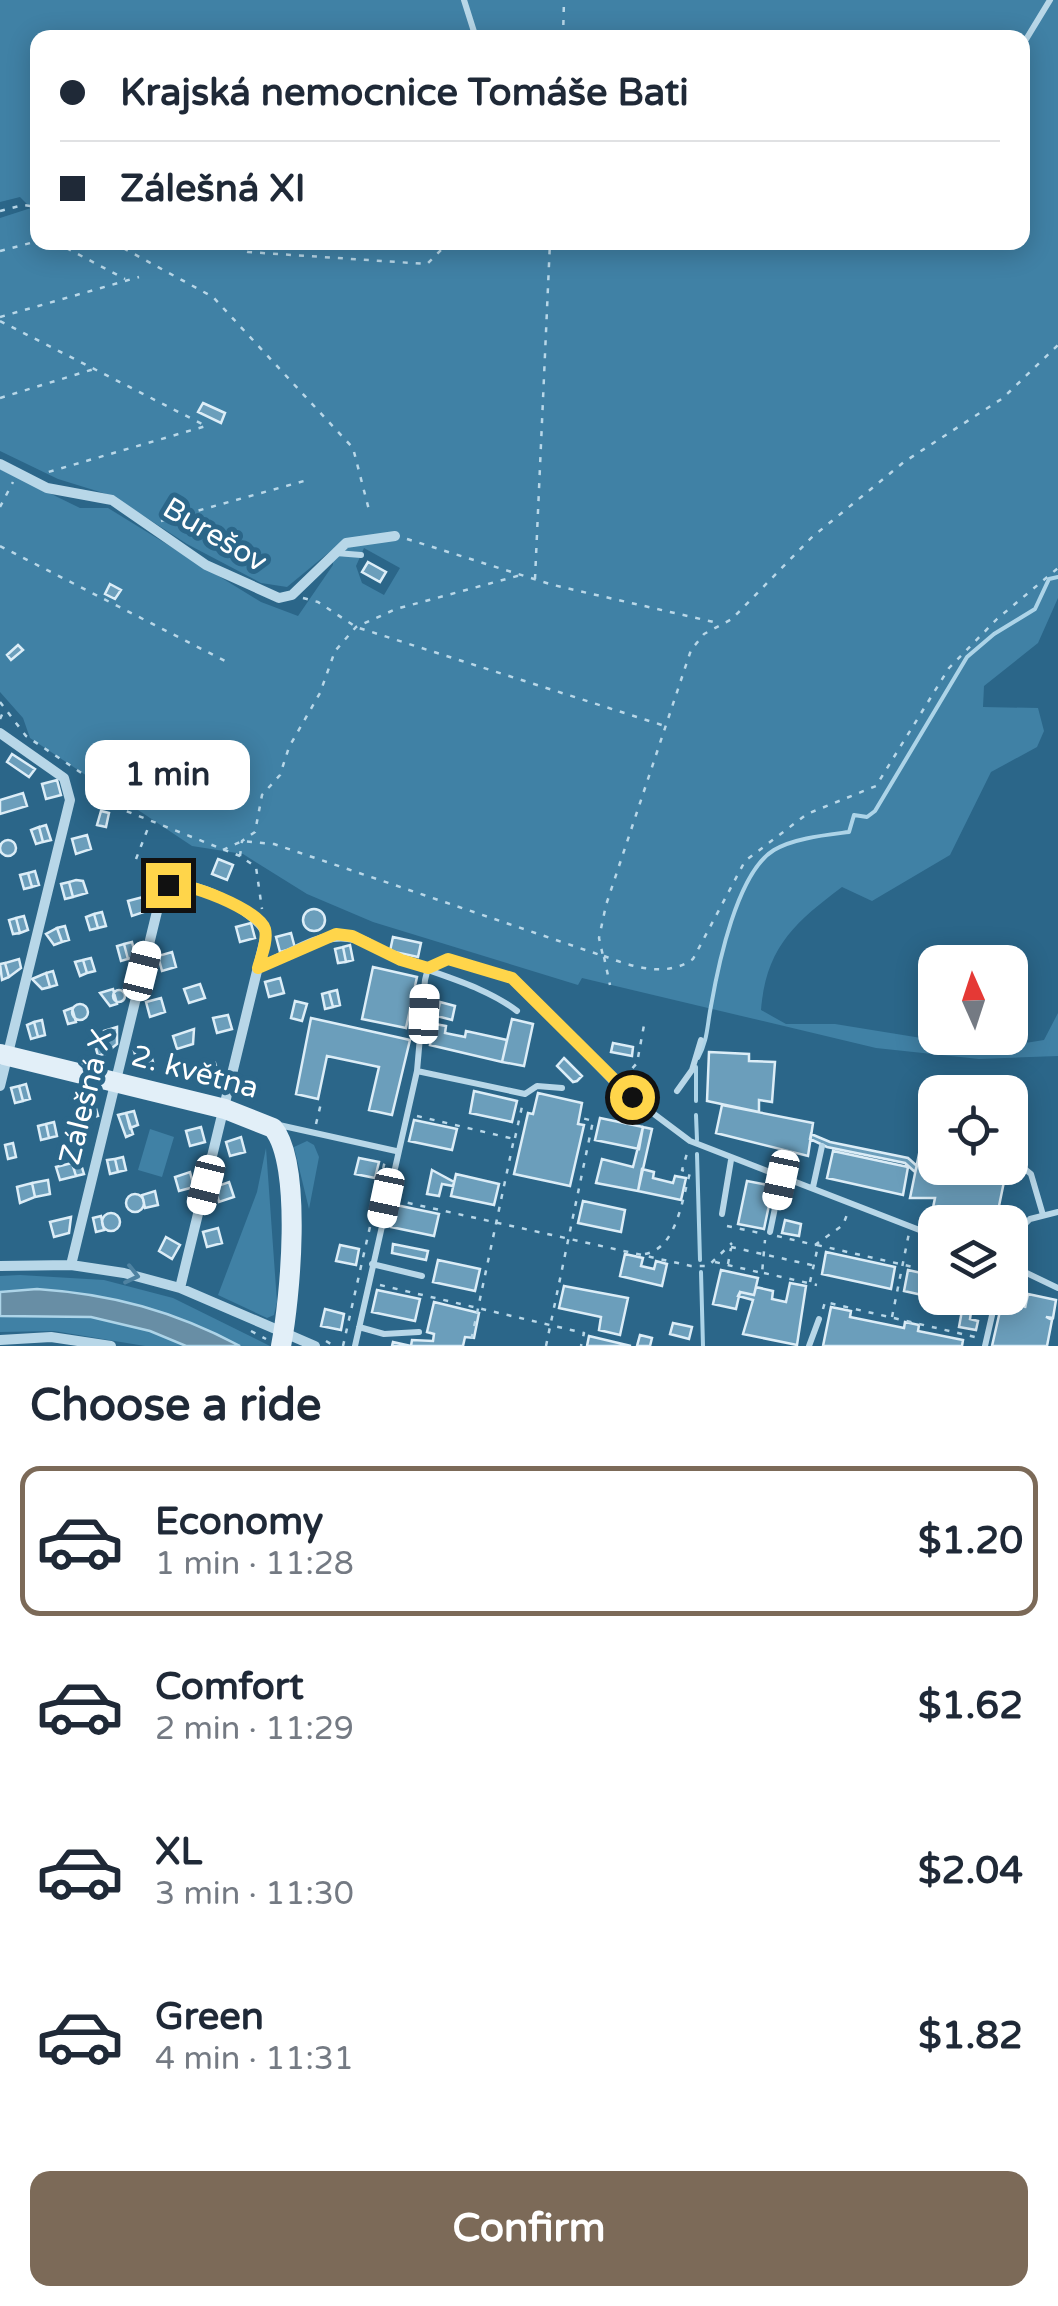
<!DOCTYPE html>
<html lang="en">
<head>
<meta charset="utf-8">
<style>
	:root { --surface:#fff; --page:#f6f6f7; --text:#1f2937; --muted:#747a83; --line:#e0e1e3; --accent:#7c6a58 }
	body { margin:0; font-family:"Varela Round",sans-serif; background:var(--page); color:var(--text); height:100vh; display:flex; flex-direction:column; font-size:38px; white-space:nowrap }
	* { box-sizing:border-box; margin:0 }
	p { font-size:32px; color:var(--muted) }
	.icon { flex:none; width:55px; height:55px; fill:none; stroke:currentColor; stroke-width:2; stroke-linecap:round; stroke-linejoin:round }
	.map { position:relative; height:1346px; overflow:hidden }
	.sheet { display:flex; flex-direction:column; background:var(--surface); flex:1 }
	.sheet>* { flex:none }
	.top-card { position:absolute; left:30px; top:30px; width:1000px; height:220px; border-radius:20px; box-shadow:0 5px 25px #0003; display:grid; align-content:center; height:220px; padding:0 30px; background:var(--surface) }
	.needle { width:65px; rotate:357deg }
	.buttons { position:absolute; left:918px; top:945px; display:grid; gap:20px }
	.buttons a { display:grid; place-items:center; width:110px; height:110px; border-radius:20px; background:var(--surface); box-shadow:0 5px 25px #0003; font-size:50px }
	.end { position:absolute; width:45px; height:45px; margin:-22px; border:12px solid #ffd54a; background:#111; box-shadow:0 0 0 5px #111 }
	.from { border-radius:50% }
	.bubble { position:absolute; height:70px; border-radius:20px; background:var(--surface); box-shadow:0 5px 25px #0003; font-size:32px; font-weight:800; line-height:70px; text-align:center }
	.car { position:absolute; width:30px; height:60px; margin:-30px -15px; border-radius:12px; box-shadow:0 0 8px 2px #0007; background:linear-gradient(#fff 24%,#345 0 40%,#fff 0 76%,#345 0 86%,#fff 0) }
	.top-card b { display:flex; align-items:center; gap:35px; height:95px; font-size:38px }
	.top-card b+b { border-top:2px solid var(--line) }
	.top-card i { width:25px; height:25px; background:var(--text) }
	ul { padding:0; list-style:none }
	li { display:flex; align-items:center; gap:30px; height:150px; margin:0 20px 15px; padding:0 10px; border:5px solid transparent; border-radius:20px }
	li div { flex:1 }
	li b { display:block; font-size:38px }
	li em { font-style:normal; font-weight:800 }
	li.on { border-color:var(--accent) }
	li>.icon { width:90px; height:90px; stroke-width:1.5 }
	h2 { padding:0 30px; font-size:45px; line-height:120px }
	.primary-button { display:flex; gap:20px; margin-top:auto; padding:20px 30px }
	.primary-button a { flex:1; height:115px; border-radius:20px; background:var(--accent); color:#fff; font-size:40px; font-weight:800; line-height:115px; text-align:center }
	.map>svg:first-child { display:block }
	.green { fill:#4081a5; fill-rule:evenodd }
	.water { fill:#688ea5; stroke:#add4e8; stroke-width:2.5 }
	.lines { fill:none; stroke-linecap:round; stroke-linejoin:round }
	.stream { stroke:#add4e8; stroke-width:4 }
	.building { fill:#6b9ebb; stroke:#dcedf7; stroke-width:2.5 }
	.path { stroke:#b8d7e8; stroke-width:2.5; stroke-dasharray:5 8; stroke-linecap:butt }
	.lane { stroke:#b8d7e8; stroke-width:6 }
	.street { stroke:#b8d7e8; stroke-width:10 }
	.secondary { stroke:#e2eff8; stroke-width:20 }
	.oneway { stroke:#4e82a1 }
	.route { stroke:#ffd54a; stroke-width:12 }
	.labels { text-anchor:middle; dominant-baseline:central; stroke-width:10; stroke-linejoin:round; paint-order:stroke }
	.street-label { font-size:30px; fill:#fff; stroke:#2b6689 }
</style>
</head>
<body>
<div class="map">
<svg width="1058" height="1346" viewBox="0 0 1058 1346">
	<rect width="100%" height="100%" fill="#2b6689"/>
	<path class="green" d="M0,0H1058V598L1038,643L984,686L983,707L1038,708L1044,731L1037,747L991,772L950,855L872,901L842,887C794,923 766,948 761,1010L786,1024H835L989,1049L1044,1040L1058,1013V1056L979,1059L876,1048L582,978L578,985L373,922L307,894L243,854L192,846L30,738L23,718L0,692V469L80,508H108L261,602L298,616L333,565V549L287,587L261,583L187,544L113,496L58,479L0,451V218L31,208L20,197L0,202ZM38,38H1022V242H38ZM364,548L400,568L384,595L362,583L356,566Z
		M150,1129L174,1137L162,1177L138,1170Z
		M307,1141L314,1145L319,1157L309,1209L294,1147Z
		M266,1148L277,1302L274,1315L267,1318L218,1295L257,1192Z
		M20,1275L104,1280L173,1298L270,1346H145L54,1331L0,1332V1276Z"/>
	<path class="water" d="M37,1289C112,1294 174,1311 240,1346H186L150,1331L91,1317L0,1316V1292Z"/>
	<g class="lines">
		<path class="stream" d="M698,1058C708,1040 707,1025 711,1006C718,966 737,872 774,850C794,838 826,835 849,832L854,815L867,817L875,811L967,657L994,634L1035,609L1049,579L1058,577
			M696,1067V1101
			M696,1115L697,1140
			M697,1154L700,1260
			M701,1272L703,1346"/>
	</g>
	<path class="building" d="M203,403L225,413L221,423L198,412Z
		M368,562L386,572L380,582L362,572Z
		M110,584L121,590L115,599L105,594Z
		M18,645L23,650L11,660L7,655Z
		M12,754L35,769L29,777L7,762Z
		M57,780L61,795L46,799L42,784Z
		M23,793L27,806L0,814V800Z
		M101,811L109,813L106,827L97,825Z
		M46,825L51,840L43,842L39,827Z
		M39,827L43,842L36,844L31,830Z
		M87,835L91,849L76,854L72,839Z
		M0 848a8 8 0 1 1 16 0a8 8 0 1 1-16 0Z
		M218,859L233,865L227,880L212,874Z
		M35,871L39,885L32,887L28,873Z
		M28,873L32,887L24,889L20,875Z
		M76,880L83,881L87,893L73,897L69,882Z
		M69,882L73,897L65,899L61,884Z
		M143,897L147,911L132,916L128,901Z
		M303 920a11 11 0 1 1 22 0a11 11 0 1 1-22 0Z
		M102,912L106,926L98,928L94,914Z
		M94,914L98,928L90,930L86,917Z
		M24,916L28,930L20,933L16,918Z
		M16,918L20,933L13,934L9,920Z
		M251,923L255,938L240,942L236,927Z
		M65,926L69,940L62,942L57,928Z
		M57,928L62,942L54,945L46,934Z
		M291,933L295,948L280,952L276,937Z
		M393,937L421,943L418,957L390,951Z
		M132,942L136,957L128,959L124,944Z
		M124,944L128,959L121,961L117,946Z
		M350,945L353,960L346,962L343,947Z
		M343,947L346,962L338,963L335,949Z
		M172,952L176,967L162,971L158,956Z
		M91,958L95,971L87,973L83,960Z
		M19,959L21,968L9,977L5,963Z
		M83,960L87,973L80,976L75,962Z
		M5,963L9,977L2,980L0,964Z
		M373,967L417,977L406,1028L362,1019Z
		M53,971L57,985L50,987L46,973Z
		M46,973L50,987L42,989L32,979Z
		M280,978L284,993L269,997L265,982Z
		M200,984L205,998L189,1003L184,989Z
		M113,989L117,1004L110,1006L100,993Z
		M113 996a6 6 0 1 1 12 0a6 6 0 1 1-12 0Z
		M337,990L340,1005L333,1007L329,992Z
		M329,992L333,1007L325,1009L322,994Z
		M161,998L165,1012L150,1017L146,1002Z
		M295,1001L307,1004L302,1021L291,1018Z
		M440,1002L455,1006L452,1020L437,1016Z
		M72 1012a8 8 0 1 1 16 0a8 8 0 1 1-16 0Z
		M72,1008L76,1022L68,1024L64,1011Z
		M228,1015L232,1029L217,1033L213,1018Z
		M311,1018L410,1040L392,1115L369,1110L379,1067L327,1056L318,1099L296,1094Z
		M512,1019L533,1024L524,1066L502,1062Z
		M42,1020L45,1035L38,1037L34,1022Z
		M34,1022L38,1037L31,1039L27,1025Z
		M435,1024L446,1026L445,1033L465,1037L466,1031L507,1040L502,1062L430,1045Z
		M117,1027V1044L106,1053L104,1031Z
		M194,1029L193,1044L177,1049L173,1036Z
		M101,1039L106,1053L98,1056L94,1041Z
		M613,1043L633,1047L632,1056L611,1052Z
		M149,1047L153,1062L138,1066L134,1051Z
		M709,1052L749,1054V1061L775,1062L772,1102L759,1100V1112L707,1101Z
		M564,1058L582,1076L577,1081L573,1082L557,1066Z
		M215,1063L220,1077L206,1082L201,1068Z
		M26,1084L30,1099L23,1101L19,1086Z
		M19,1086L23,1101L15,1103L11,1088Z
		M474,1091L517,1101L512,1122L470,1113Z
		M538,1093L582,1103L578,1124L584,1125L570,1186L514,1174L528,1113L533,1114Z
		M94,1101L98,1116L91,1118L87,1103Z
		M87,1103L91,1118L83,1120L79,1105Z
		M722,1105L813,1123L808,1156L716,1133Z
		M134,1111L138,1125L130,1128L126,1113Z
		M126,1113L133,1134L126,1137L118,1115Z
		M600,1118L643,1127L639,1149L595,1140Z
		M414,1120L457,1129L452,1150L409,1141Z
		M54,1122L57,1136L49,1138L46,1124Z
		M46,1124L49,1138L41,1140L38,1126Z
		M201,1127L205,1142L190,1146L186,1131Z
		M643,1127L652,1129L638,1191L596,1183L602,1159L633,1167Z
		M811,1134L830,1142L908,1158L917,1166L915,1172L905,1163L827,1147L810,1139Z
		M241,1137L245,1152L230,1156L226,1142Z
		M13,1143L16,1157L8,1159L5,1145Z
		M933,1150L935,1168L1006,1172L999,1206L1005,1207L1002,1222L931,1217L935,1198H910L919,1154L932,1157Z
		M833,1151L908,1167L903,1195L827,1178Z
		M123,1157L126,1170L118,1172L115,1159Z
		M359,1158L379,1162L375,1178L355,1174Z
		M115,1159L118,1172L110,1174L107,1160Z
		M80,1161L84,1174L76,1176L72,1163Z
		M72,1163L76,1176L60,1180L56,1167Z
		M642,1169L654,1172L653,1178L673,1183L675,1176L686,1178L681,1200L638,1191Z
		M432,1170L454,1182L453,1186L442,1184L439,1196L427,1194Z
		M190,1172L194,1187L179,1191L175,1177Z
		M456,1174L499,1184L494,1205L451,1196Z
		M48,1180L50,1194L35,1197L32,1183Z
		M747,1181L773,1186L764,1229L738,1224Z
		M229,1182L234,1197L219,1202L215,1187Z
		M32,1183L35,1197L20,1203L17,1187Z
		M155,1191L158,1205L145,1208L142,1195Z
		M126 1203a9 9 0 1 1 18 0a9 9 0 1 1-18 0Z
		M583,1201L625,1210L621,1232L578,1223Z
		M396,1205L439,1214L434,1236L391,1227Z
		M102 1222a9 9 0 1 1 18 0a9 9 0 1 1-18 0Z
		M101,1216L104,1230L96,1232L93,1218Z
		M71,1217L69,1233L54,1237L50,1222Z
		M785,1220L801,1224L799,1236L782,1233Z
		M218,1228L222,1243L207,1247L203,1232Z
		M166,1237L180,1245L172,1259L159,1251Z
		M393,1244L428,1251L426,1260L392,1253Z
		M340,1245L359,1249L356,1265L336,1261Z
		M826,1252L895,1267L891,1289L822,1274Z
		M625,1254L643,1258L641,1266L654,1269L656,1261L667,1264L662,1286L620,1276Z
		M438,1260L480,1269L475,1291L433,1282Z
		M721,1270L758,1278L754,1295L740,1292L736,1309L713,1304Z
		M908,1270L935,1276V1298H974L972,1306L904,1291Z
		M790,1283L806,1286L797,1345L743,1334L753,1300L738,1296L740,1292L754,1295L756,1287L773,1291L772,1299L786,1302Z
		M564,1286L628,1298L620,1335L599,1330L601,1317L559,1308Z
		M377,1290L420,1299L415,1321L372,1312Z
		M1010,1291L1026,1294L1025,1308L1028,1294L1056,1300L1053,1318L1046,1317L1052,1320L1047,1346H992L1003,1298H1010Z
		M434,1302L479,1313L474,1338L465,1337L463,1346H392L393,1342L411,1346L412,1340L433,1341L434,1334L427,1332Z
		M963,1305L972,1306L970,1319L978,1321L976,1330L959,1327Z
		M831,1307L851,1311L850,1317L904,1328L905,1322L919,1325L918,1331L963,1340L962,1346H823Z
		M325,1309L344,1314L341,1330L321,1326Z
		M673,1323L692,1327L689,1339L670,1334Z
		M640,1335L652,1338L650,1346H637Z
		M589,1336L631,1346H587Z"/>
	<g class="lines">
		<path class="path" d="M563,38L564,0
			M0,211L23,205L38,207
			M55,242L125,279
			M112,242L213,297L353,448L369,510
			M223,242L248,252L427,264L449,242
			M0,251L38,241
			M0,317L139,277
			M0,321L206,426L45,473
			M0,398L94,369
			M0,507L13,482
			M161,521L311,479
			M407,539L553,585L718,623
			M0,546L231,664
			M535,579L550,242
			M303,598L318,602L356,627L665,726
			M0,702L26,736L92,780L126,811L240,856L256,867L262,909
			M0,719L4,710
			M223,850L242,841L274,844L603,956L599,938L606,905L691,650L704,634L732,619L811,538L904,462L1003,398L1058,345
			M240,856L242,841L255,832L262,795L280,775L289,747L320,693L335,651L356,627L396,609L521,575
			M136,859L150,823
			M604,956C632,967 667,978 693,959L745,861L807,814L876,786L949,668L997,619L1058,568
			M604,957L610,985
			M624,1078L637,1063L644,1025
			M417,1116L514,1139L470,1346
			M316,1124L322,1099
			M515,1138L523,1102
			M395,1200L691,1266H708L732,1243
			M727,1226L760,1233
			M777,1236L815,1245L843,1225L848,1212
			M817,1245L935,1272
			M731,1247L816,1266
			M645,1254C677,1248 682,1199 690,1173L682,1170L688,1150
			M715,1262L762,1273L765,1240
			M728,1264L731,1248
			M764,1273L817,1285
			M810,1282L818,1246
			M380,1285L584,1333L581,1346
			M823,1309L825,1302L975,1337
			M892,1317L909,1233
			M251,1331L266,1339
			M326,1341L334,1346
			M343,1346L386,1156
			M546,1346L593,1121L582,1118"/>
		<path class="lane" d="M464,0L476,38
			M1022,46L1050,0
			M336,553L361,555
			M368,943C414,972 474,978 517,1011
			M417,1071L525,1094L537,1086L562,1088
			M677,1091L692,1070L701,1040
			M279,1125L396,1151
			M1010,1157L1031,1174L1043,1215
			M813,1187L822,1146
			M722,1214L731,1160
			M770,1232L782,1174
			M1010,1239L1030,1219L1058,1212
			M372,1264L422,1276
			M1010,1265L1058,1288
			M359,1327L384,1334L419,1332
			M355,1346L417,1071L425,980L428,968L443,959L512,978L614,1084L690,1141L935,1236
			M809,1346L819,1319
			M985,1346L996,1298"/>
		<path class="street" d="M0,464L47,488L112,500L206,565L279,598L292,595L346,543L395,536
			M0,733L64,778L70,800L0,1086
			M258,968C295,953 329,923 368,943
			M71,1265L161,895L168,885C191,879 259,911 266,934L180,1288
			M0,1266L71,1265L124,1273L180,1288L315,1346
			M0,1340L51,1337L111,1346"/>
		<path class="secondary" d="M0,1054L225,1109L273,1128C303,1164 290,1300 281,1346"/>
	</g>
	<defs><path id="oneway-chevron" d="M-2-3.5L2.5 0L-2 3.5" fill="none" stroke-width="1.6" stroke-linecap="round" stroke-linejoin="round" transform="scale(2.5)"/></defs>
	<use class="oneway" href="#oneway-chevron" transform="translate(132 1275) rotate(13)"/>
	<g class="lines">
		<path class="route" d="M168,885C185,880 259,910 265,929C268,941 261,957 258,968L336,934L352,936L401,960L428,968L448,959L512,978L632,1097"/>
	</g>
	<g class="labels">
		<g class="street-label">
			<text transform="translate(215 535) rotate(31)">Burešov</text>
			<text transform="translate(195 1072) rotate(15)">2. května</text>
			<text transform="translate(86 1097) rotate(-76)">Zálešná X</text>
		</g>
	</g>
</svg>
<div class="buttons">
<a><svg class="needle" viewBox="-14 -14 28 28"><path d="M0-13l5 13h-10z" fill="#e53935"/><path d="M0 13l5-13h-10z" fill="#747a83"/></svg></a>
<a><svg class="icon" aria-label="locate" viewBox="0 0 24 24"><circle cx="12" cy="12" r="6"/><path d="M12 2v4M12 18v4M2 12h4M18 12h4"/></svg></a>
<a><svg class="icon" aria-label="layers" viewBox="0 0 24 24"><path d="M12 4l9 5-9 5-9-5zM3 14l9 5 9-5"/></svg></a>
</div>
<i class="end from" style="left:632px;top:1097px"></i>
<i class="end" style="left:168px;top:885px"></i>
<div class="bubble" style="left:85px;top:740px;width:165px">1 min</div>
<i class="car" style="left:142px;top:971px;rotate:14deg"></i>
<i class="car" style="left:424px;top:1014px;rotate:2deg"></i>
<i class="car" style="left:781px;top:1180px;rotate:192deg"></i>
<i class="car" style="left:206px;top:1185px;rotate:194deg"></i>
<i class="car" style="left:386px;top:1198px;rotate:192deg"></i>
<div class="top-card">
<b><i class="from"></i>Krajská nemocnice Tomáše Bati</b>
<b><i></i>Zálešná XI</b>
</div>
</div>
<section class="sheet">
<h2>Choose a ride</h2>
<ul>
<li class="on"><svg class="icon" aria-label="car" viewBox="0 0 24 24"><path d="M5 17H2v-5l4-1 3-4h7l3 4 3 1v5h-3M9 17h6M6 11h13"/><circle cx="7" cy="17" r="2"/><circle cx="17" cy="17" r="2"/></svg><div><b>Economy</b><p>1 min · 11:28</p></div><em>$1.20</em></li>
<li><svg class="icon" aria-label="car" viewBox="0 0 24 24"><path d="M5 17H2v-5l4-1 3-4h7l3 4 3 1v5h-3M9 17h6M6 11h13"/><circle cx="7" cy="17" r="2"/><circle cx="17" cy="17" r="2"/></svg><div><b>Comfort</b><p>2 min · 11:29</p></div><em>$1.62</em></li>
<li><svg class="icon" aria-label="car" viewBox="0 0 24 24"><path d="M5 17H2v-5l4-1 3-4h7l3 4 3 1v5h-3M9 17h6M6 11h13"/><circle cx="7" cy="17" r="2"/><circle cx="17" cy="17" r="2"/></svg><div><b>XL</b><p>3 min · 11:30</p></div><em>$2.04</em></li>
<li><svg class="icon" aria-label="car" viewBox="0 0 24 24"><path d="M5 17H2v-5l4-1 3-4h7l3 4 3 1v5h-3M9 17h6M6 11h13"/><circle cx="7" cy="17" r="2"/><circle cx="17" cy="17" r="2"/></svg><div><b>Green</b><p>4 min · 11:31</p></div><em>$1.82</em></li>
</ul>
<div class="primary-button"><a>Confirm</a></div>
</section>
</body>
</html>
